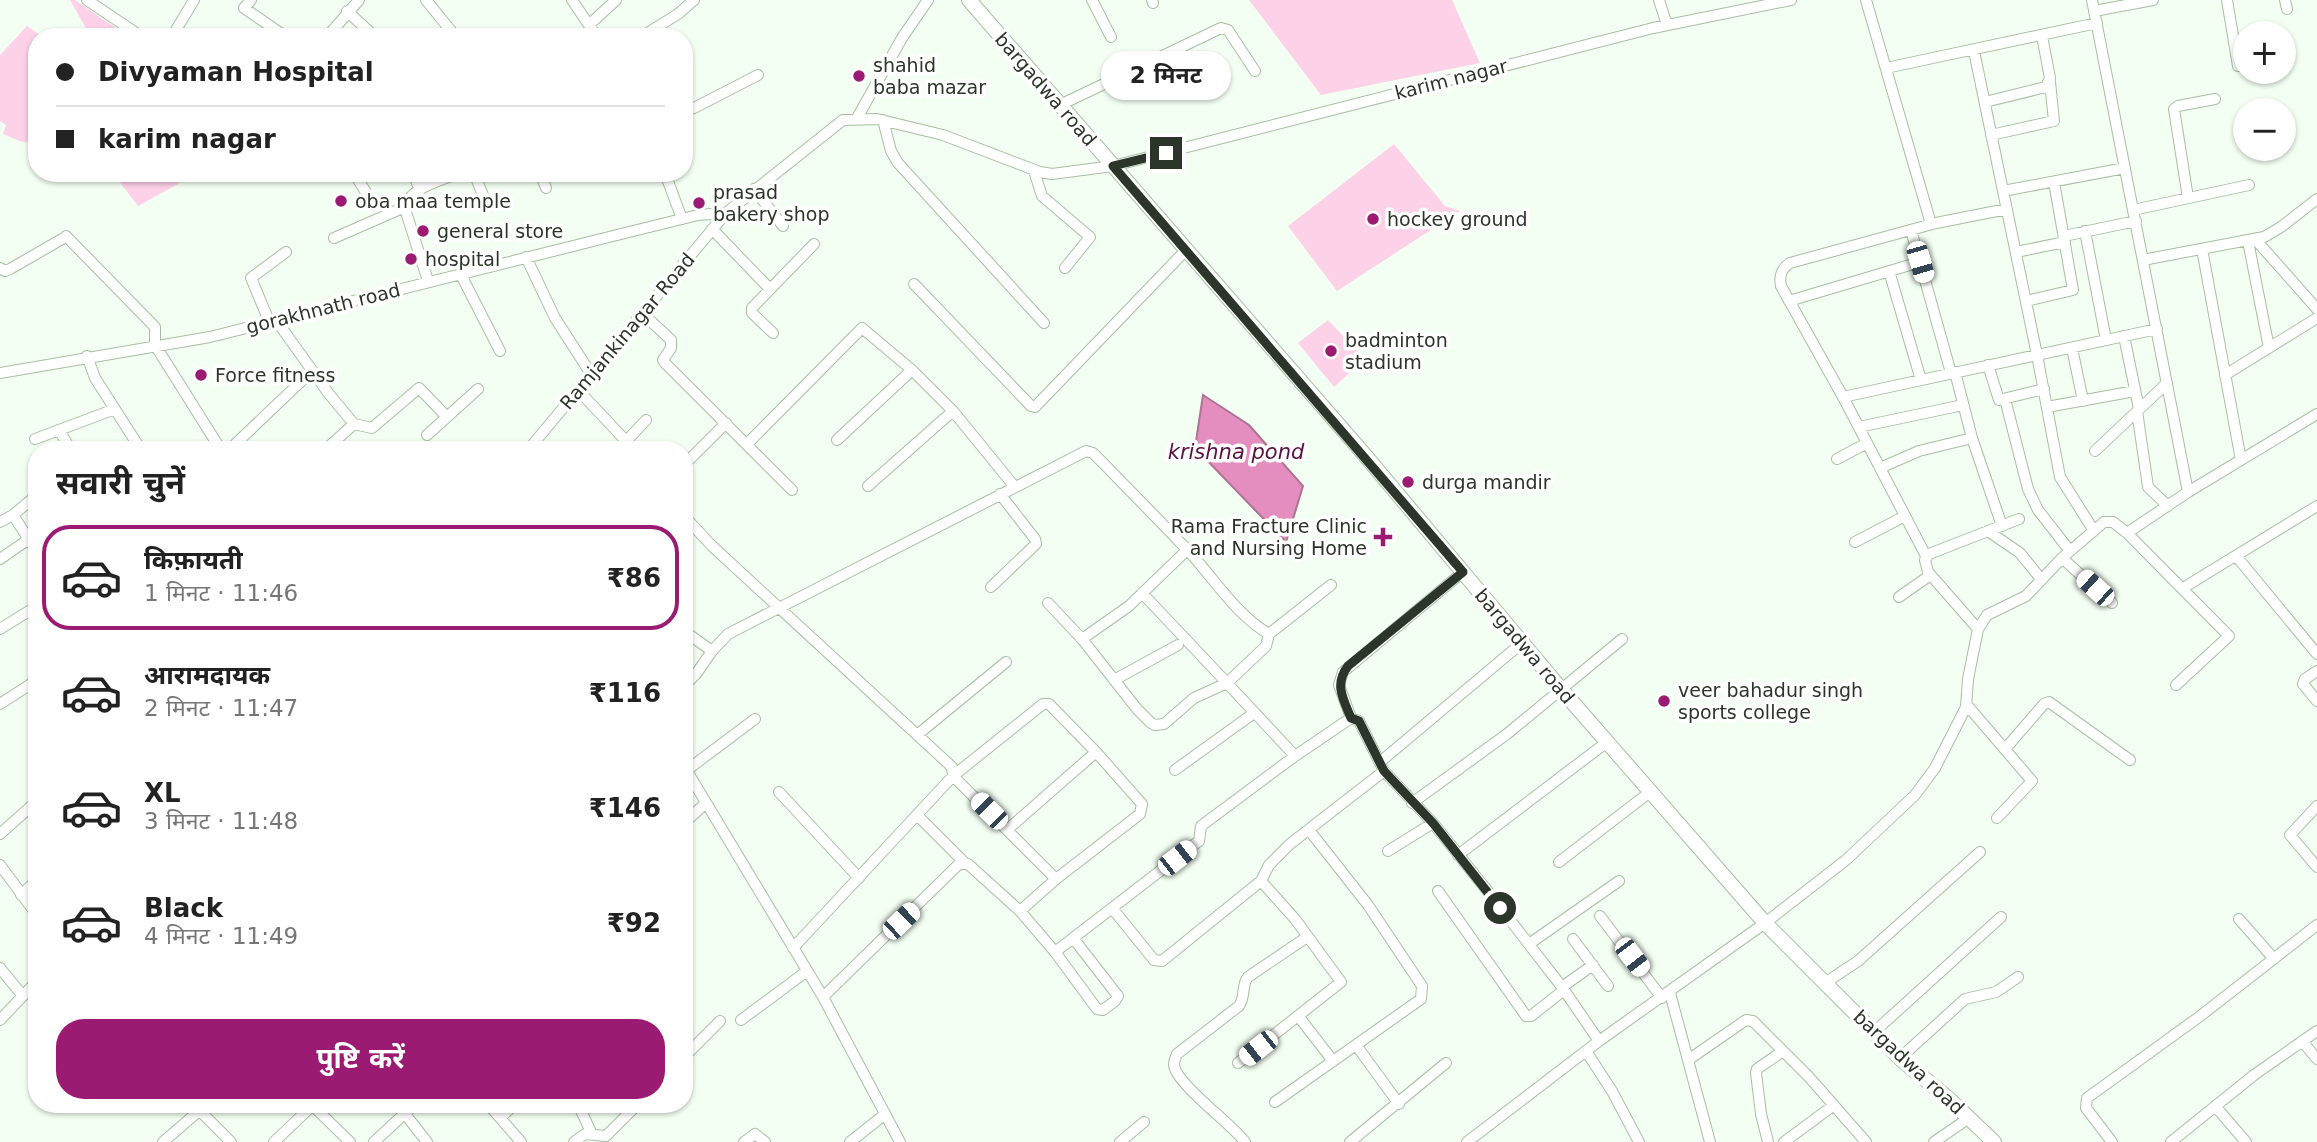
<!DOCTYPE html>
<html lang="hi">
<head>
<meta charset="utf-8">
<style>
	:root { --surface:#fff; --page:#f2f2f2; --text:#222; --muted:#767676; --line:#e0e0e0; --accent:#9a1b71 }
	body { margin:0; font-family:"DejaVu Sans","Noto Sans Devanagari",sans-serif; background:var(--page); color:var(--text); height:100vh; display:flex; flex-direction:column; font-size:26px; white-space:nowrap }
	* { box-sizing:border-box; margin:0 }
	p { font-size:23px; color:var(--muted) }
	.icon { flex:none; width:38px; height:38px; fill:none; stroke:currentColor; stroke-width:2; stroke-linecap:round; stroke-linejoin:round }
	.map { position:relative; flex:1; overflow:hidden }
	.panel { position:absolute; left:28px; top:441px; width:665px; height:672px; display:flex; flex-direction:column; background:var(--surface); border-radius:28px; box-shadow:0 2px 5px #0004 }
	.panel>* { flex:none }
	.hud { position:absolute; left:28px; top:28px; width:665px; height:154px; border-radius:28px; box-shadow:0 2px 5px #0004; display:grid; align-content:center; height:154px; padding:0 28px; background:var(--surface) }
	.fabs { position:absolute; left:2233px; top:21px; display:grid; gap:14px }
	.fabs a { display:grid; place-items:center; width:63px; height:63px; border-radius:50%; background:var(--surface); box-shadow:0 2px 5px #0004; font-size:35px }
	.end { position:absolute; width:32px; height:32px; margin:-16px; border:9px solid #2b3529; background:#fff; box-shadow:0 0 0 4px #fff }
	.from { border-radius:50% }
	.bubble { position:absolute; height:49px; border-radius:24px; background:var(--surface); box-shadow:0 2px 5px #0004; font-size:23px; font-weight:700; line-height:49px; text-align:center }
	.car { position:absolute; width:21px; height:42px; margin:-21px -10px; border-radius:9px; box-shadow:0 0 5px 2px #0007; background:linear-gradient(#fff 24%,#345 0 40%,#fff 0 76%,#345 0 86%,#fff 0) }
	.hud b { display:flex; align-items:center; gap:24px; height:66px; font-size:26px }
	.hud b+b { border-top:2px solid var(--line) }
	.hud i { width:18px; height:18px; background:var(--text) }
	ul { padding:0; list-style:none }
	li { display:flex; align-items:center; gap:21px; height:105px; margin:0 14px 10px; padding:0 14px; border:4px solid transparent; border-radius:28px }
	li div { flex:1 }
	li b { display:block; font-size:26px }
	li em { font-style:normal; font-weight:700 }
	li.on { border-color:var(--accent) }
	li>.icon { width:63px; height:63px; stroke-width:1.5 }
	h2 { padding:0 28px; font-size:32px; line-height:84px }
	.cta { display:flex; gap:14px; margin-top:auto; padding:14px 28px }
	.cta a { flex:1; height:80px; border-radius:28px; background:var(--accent); color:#fff; font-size:28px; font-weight:700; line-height:80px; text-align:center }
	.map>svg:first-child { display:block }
	.green { fill:#fdd1e8 }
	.water { fill:#e38ebf; stroke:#ac7392; stroke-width:2 }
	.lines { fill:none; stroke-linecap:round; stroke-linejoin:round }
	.minor-casing { stroke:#a6bfa2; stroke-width:12 }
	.major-casing { stroke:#a6bfa2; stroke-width:16 }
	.minor { stroke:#fff; stroke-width:10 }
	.major { stroke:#fff; stroke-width:14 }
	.route { stroke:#2b3529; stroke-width:9 }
	.poi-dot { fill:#9a1b71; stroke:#fff; stroke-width:2.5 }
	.labels { text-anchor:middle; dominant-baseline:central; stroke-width:7; stroke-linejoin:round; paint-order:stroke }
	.poi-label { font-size:19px; fill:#2b3529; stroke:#fff; text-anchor:start }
	.street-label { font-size:19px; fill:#2b3529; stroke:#fff }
	.water-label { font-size:21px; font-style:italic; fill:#5c1143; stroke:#fff }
</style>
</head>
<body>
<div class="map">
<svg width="2317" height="1142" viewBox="0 0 2317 1142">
	<rect width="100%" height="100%" fill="#f4fff3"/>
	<path class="green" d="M70,0H75L129,37H91Z
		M1249,0H1452L1480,63L1321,95Z
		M27,26L43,37H37V143L22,142L3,134L6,125L0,121V55Z
		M1394,144L1445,206L1460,211L1337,291L1288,226Z
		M95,173H181L178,184L138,206L115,176Z
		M1328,320L1365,359L1334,387L1298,343Z"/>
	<path class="water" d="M1203,395L1249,425L1303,486L1286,542L1195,448Z"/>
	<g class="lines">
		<defs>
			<path id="minor" d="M87,0L142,37
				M251,0L244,8L286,37
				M426,0L456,37
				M572,0L597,37
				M1092,0L1111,37
				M1152,0L1153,3
				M1659,0L1667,25
				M1866,0L1931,224
				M2092,0L2188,492
				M2227,0L2238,66
				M2285,0L2287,9
				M347,11L375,37
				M2094,11L2153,0
				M590,24L616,0
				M181,37L176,30L194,0
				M327,37L359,0
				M641,37L678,14L694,0
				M1974,51L2037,355L2060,477L2094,531
				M1886,68L2097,23
				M1985,102L2046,87L2050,78L2042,36
				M684,103L690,109L694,108L758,75
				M1060,105L1221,28L1228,30L1255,71
				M857,118L902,38L928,0
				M883,120L891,151L898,163L1044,323
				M1991,135L2054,121L2050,82
				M1034,171L1042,196L1090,237L1065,268
				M354,173L367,194
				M413,173L420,190
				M474,173L485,200
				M540,173L546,188
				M665,173L682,219
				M754,189L783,226
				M2003,191L2125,168
				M2188,198L2174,109L2178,106L2215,99
				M2133,210L2249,185
				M712,229L770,289
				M1911,230L1951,373
				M2085,231L2106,340
				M66,236L155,327V345L221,450
				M2064,236L2136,221
				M334,238L405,207
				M2255,239L2317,309
				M2248,241L2269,348
				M2202,249L2241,460
				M2016,252L2065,242
				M526,257L555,318L591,374
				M2143,260L2264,237L2281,227L2317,199
				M0,268L5,271L10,269L62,239
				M1889,271L1921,380
				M460,273L500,351
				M428,281L405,209C407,188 441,181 458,173
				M914,284L1031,406L1035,407L1186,250
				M1789,301L1920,262
				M2026,301L2073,290L2054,182
				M642,313L671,340V348L663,360L665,363L792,490
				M276,320L329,394L354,424L325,450
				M269,321L251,278L286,252
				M773,333L752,313V308L814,244
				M2124,336L2139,409
				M2072,348L2083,401
				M87,356L95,378L141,450
				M1988,365L1999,400L2044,389
				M1955,372L1972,438L2002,526
				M0,373L210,337L621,234L698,215L726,213
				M2225,375L2317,318
				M578,390L626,441
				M1843,397L2157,329
				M2005,399L2028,489L2038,510L2070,551
				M2047,407L2135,391
				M2137,411L2148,487L2168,506
				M354,424L372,428L419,388L447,417
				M1859,427L1963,405
				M59,430L71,450
				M427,435L478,389
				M35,439L115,409
				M837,440L912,370
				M747,444L862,328L912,370L953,411L1014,486
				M229,450L312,371
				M528,450L726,213L843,120L877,119L943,135L1040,172L1052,174L1113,166L1653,28L1791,0
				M618,450L646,420
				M2095,451L2167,383
				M1837,459L1867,443
				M684,465L726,423
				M1880,468L1919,451L1972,438
				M868,486L953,411
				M13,515L37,552
				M684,516L712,546L952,767L953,776L793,948
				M0,522L13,515L37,495
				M1988,531L2020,553L2041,579
				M2127,533L2229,636L2176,685
				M1855,542L1905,516
				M1926,556L1843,397L1781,286C1779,276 1781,269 1790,263L1936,223L2007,209
				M2236,556L2317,654
				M2062,558L2112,603
				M0,559L29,539
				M1929,573L1978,629
				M991,587L1036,544L1035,539L1000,494
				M2183,588L2317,506
				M1899,597L1929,576L1925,560L1929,554L2019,519
				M1048,603L1082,639L1137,709L1151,723L1155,725L1164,724L1194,698L1227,683L1142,593
				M0,629L37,606
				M684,631L712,651L728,634L1086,451L1093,453L1105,465C1134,495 1164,525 1193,556C1216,582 1238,616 1269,634L1331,585
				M1269,634L1266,646L1227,683L1295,756L1351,718L1359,721L1384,771L1433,823L1486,889L1562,987L1599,1041
				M1082,639L1129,606L1187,550
				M2317,671L2305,679L2303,684L2317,701
				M1114,680L1178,645
				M684,686L696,674L712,651
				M0,704L37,680
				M1043,704H1049L1096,752L1142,804L1140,814L1056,879L953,776Z
				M1966,704L2032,781L1997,818
				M1351,718L1339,685L1343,672L1463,572
				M917,735L1006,662
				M2005,749L2044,704L2049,702L2130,760
				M1380,762L1523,642
				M684,766L823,997L900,1142
				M687,770L755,719
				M1175,770L1254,713
				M779,792L859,878
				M1412,803L1507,734L1622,639
				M2317,806L2290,835L2317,867
				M917,815L964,862
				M684,823L706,803
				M1007,830L1096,752
				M0,834L37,801
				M1388,851L1433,823
				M1458,855L1607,742
				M1559,862L1650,792
				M0,865L37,915
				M1438,891L1526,1016H1531L1564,990
				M21,895L37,880
				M1112,908L1154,960L1162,961L1261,881L1269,865L1290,844L1384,771
				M1020,911L1056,879
				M1600,916L1662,998
				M2239,919L2274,959
				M1573,939L1608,986
				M1529,944L1619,881
				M1055,952L1097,1009L1103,1010L1115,1001L1118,996L1073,938
				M0,968L23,996
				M1825,983L1858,961L1980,852
				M1562,987L1593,965
				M1670,993L1710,1142
				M823,997L959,864H968L1020,911L1055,952L1199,841L1201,826L1295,756
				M1299,1017L1333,1061
				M0,1020L37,981
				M741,1020L807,971
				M1874,1032L2001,917
				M2302,1041L2317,1059
				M1356,1045L1399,1104
				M1586,1051L1612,1091L1639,1142
				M684,1057L720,1021
				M1900,1058L1965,999L1996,992L2018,977
				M1688,1060L1746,1020L1753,1021L1809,1077L1866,1142
				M1238,1063L1341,982L1295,919L1261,881
				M1275,1102L1421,999L1422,986L1368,905L1309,830
				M311,1104L350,1142
				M488,1104L521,1142
				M578,1104L590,1130
				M2215,1106L2246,1142
				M200,1111L231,1142
				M405,1114L427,1142
				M500,1118L515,1104
				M163,1142L207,1104
				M274,1142L313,1105
				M374,1142L415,1104
				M574,1142L585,1134L606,1136L638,1104
				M744,1142L755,1134L765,1142
				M850,1142L884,1115
				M1120,1142L1144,1122
				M1245,1142C1232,1124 1176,1084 1174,1065C1174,1060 1175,1059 1177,1054L1239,1006C1246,996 1241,985 1248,977L1307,937
				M1350,1142L1446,1063
				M1467,1142L1599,1041L1765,923L1846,860L1915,795L1935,768L1966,707L1968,679L1978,629L1987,615L2026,596L2062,558L2104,522H2113L2127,533L2188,492L2317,414
				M1768,1142L1761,1114L1756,1073L1757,1069L1783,1051
				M1784,1142L1834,1105
				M1934,1142L1969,1118
				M2112,1142L2086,1108L2087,1098L2199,1017L2317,925
				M2171,1142L2254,1075L2317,1031"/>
			<path id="major" d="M969,0L1364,454L1560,688L1765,923L1903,1061L1949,1099L1994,1142"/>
		</defs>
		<use href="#minor" class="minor-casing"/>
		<use href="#major" class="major-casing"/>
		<use href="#minor" class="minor"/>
		<use href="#major" class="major"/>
	</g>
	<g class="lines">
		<path class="route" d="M1166,153L1113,166L1463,572L1348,666C1334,684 1343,699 1351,718L1359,721L1384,771L1433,823L1500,908"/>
	</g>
	<g class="poi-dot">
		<circle cx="859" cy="76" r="7"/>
		<circle cx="341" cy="201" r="7"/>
		<circle cx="699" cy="203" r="7"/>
		<circle cx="1373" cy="219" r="7"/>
		<circle cx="423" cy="231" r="7"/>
		<circle cx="411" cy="259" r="7"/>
		<circle cx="1331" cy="351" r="7"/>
		<circle cx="201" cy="375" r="7"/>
		<circle cx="1408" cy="482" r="7"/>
		<path d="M1379.5 526.5h7v7h7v7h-7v7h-7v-7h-7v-7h7z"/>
		<circle cx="1664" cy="701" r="7"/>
	</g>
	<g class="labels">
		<g class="poi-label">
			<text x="873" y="65">shahid<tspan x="873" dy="22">baba mazar</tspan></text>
			<text x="713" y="192">prasad<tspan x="713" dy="22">bakery shop</tspan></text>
			<text x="355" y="201">oba maa temple</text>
			<text x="1387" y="219">hockey ground</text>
			<text x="437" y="231">general store</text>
			<text x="425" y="259">hospital</text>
			<text x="1345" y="340">badminton<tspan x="1345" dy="22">stadium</tspan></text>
			<text x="215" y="375">Force fitness</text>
			<text x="1422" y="482">durga mandir</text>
			<text x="1367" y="526" text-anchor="end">Rama Fracture Clinic<tspan x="1367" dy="22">and Nursing Home</tspan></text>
			<text x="1678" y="690">veer bahadur singh<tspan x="1678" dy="22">sports college</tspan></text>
		</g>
		<g class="street-label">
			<text transform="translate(1451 79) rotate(-14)">karim nagar</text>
			<text transform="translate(1046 89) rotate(49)">bargadwa road</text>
			<text transform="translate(323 308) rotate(-14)">gorakhnath road</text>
			<text transform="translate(627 331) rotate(-50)">Ramjankinagar Road</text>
			<text transform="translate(1525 646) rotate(50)">bargadwa road</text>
			<text transform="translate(1909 1062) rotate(43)">bargadwa road</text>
		</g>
		<g class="water-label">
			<text x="1236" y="452">krishna pond</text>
		</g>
	</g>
</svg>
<div class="fabs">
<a>+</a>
<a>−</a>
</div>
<i class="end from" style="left:1500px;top:908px"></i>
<i class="end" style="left:1166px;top:153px"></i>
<div class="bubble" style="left:1101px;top:51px;width:130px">2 मिनट</div>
<i class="car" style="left:1920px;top:262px;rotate:164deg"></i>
<i class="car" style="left:2095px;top:588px;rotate:312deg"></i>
<i class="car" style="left:989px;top:811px;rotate:315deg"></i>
<i class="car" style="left:1177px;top:858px;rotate:52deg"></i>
<i class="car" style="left:901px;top:921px;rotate:46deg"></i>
<i class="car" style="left:1632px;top:957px;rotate:143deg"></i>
<i class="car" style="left:1258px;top:1048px;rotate:232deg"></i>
<div class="hud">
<b><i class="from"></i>Divyaman Hospital</b>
<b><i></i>karim nagar</b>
</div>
<section class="panel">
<h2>सवारी चुनें</h2>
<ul>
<li class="on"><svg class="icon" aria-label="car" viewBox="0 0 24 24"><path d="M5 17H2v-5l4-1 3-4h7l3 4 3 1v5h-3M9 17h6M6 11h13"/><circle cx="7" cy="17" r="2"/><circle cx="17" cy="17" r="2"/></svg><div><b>किफ़ायती</b><p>1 मिनट · 11:46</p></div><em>₹86</em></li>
<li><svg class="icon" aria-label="car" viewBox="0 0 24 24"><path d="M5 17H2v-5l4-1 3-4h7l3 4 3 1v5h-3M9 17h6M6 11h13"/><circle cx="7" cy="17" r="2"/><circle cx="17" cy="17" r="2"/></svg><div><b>आरामदायक</b><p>2 मिनट · 11:47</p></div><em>₹116</em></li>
<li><svg class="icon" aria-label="car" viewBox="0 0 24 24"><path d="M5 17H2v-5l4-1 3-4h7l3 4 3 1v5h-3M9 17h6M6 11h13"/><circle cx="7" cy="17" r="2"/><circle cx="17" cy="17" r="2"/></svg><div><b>XL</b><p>3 मिनट · 11:48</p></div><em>₹146</em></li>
<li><svg class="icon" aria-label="car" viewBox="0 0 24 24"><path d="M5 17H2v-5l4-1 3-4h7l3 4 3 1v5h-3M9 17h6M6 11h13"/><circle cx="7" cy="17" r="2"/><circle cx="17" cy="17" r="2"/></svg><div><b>Black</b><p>4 मिनट · 11:49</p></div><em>₹92</em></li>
</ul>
<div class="cta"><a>पुष्टि करें</a></div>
</section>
</div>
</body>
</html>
